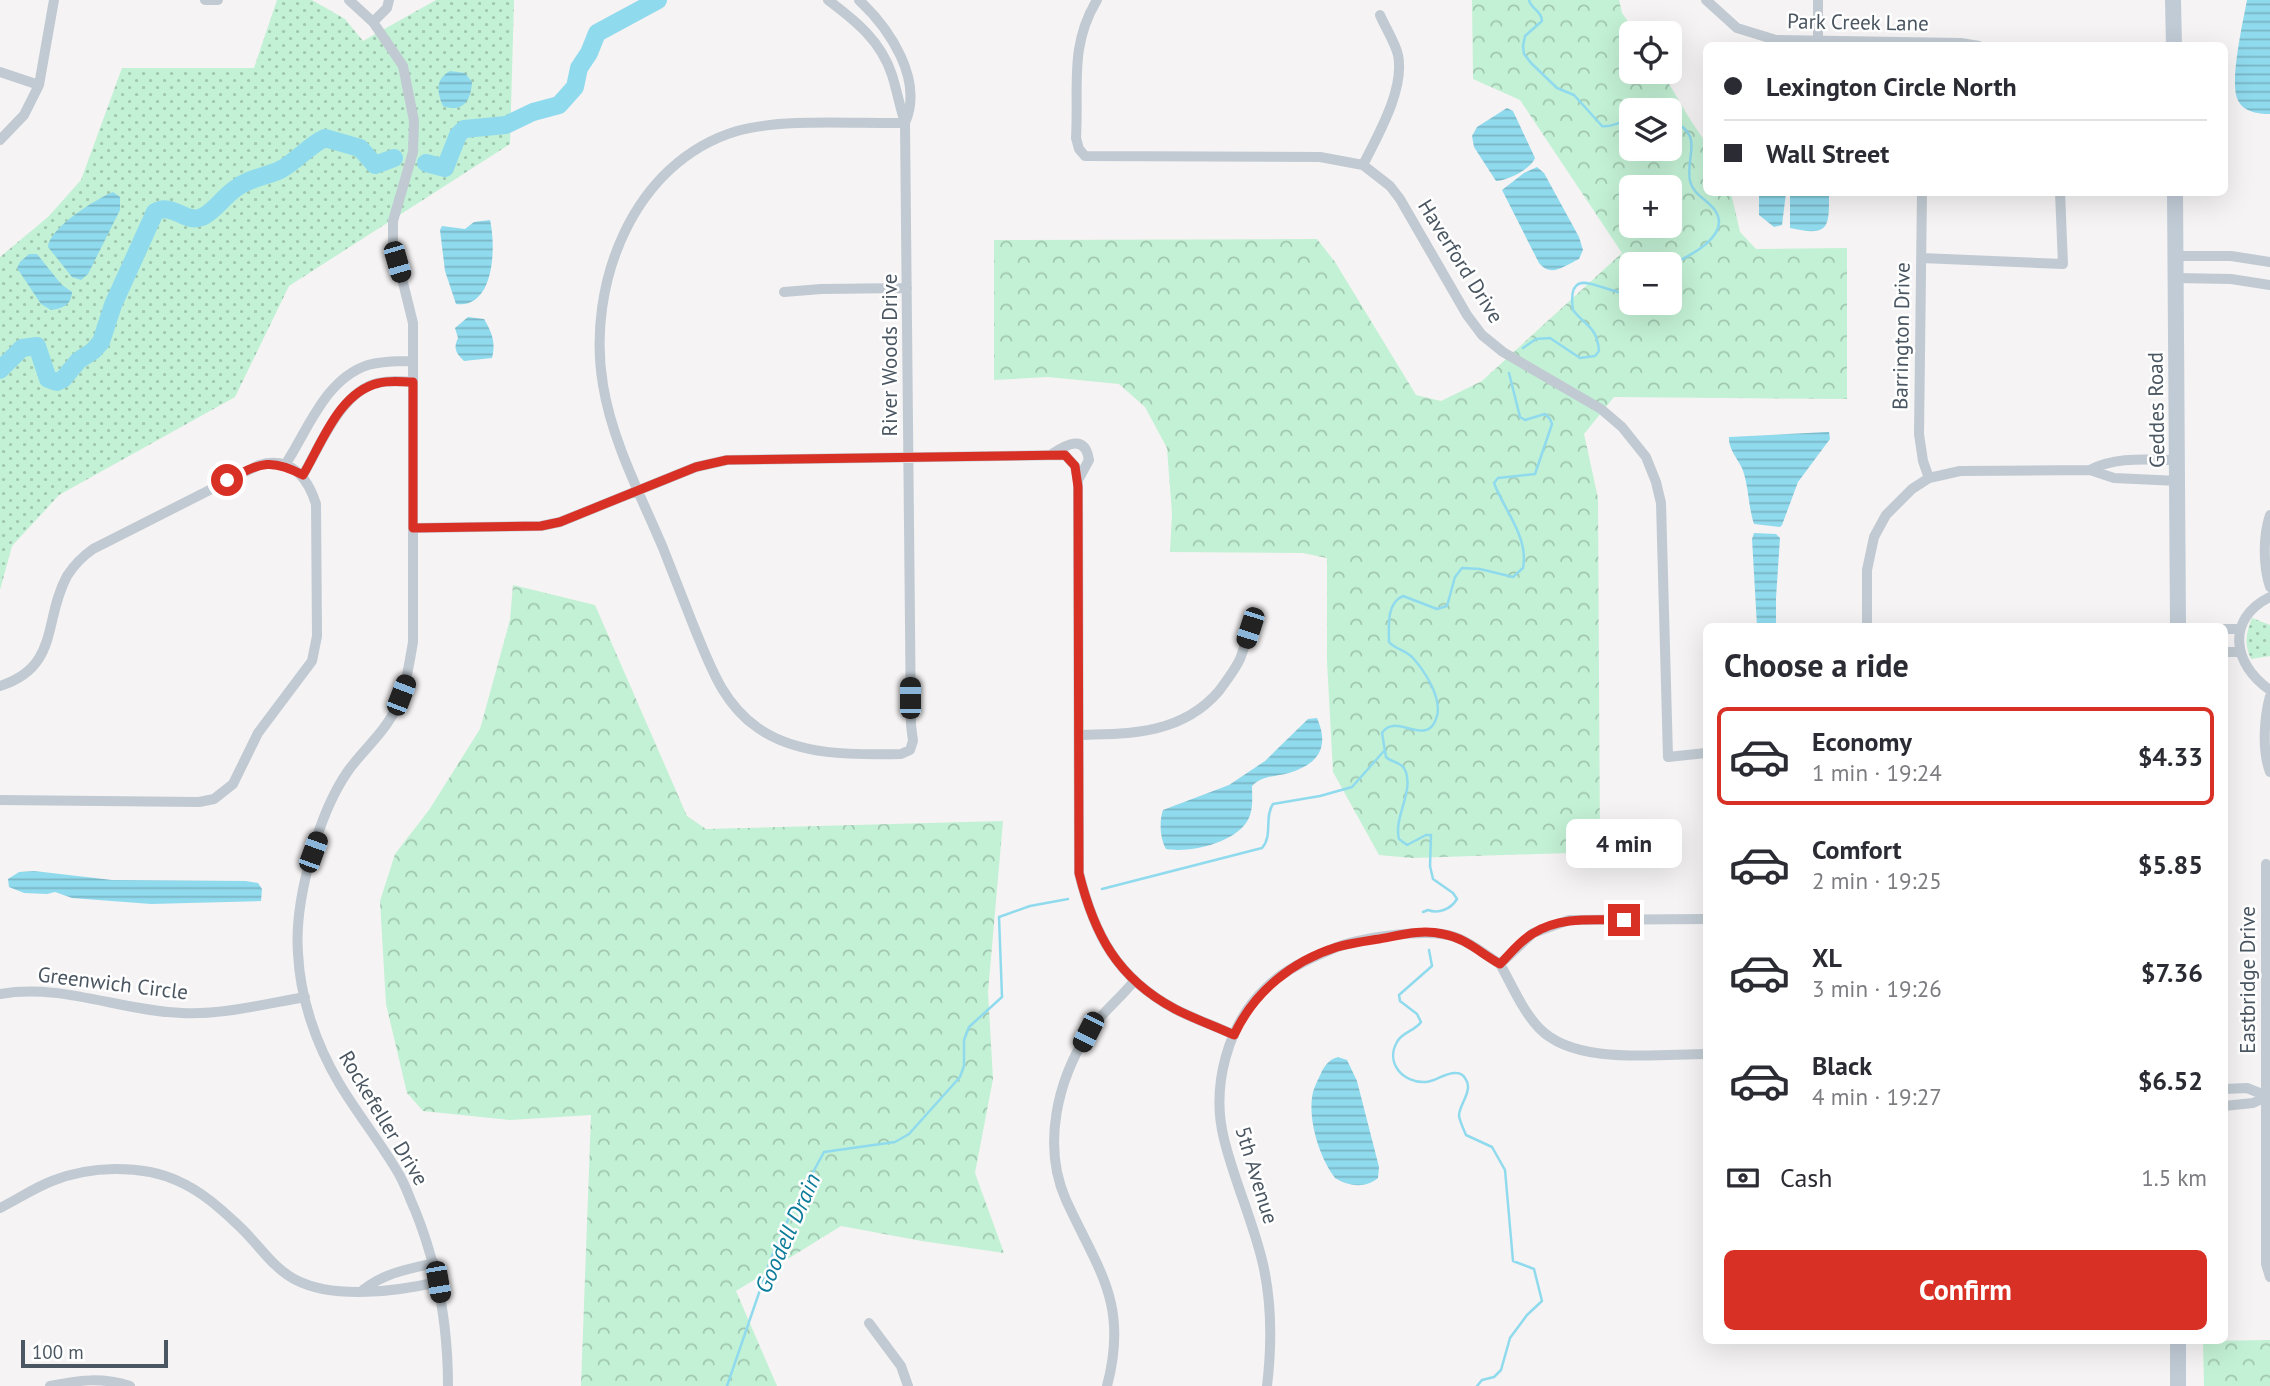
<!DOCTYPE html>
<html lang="en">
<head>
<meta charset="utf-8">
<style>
	:root { --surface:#fff; --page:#f7f7f7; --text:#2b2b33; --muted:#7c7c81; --line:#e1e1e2; --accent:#d93025 }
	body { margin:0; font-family:"PT Sans",sans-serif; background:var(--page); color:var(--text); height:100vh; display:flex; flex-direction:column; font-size:26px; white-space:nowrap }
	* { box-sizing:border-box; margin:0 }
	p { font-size:23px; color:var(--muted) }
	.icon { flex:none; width:38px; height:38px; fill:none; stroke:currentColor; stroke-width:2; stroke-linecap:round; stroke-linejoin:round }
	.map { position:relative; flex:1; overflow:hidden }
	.side { position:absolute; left:1703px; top:623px; width:525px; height:721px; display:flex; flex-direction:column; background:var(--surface); border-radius:10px; box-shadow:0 7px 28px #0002 }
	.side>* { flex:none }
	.top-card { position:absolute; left:1703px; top:42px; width:525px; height:154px; border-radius:10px; box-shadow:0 7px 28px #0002; display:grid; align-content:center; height:154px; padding:0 21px; background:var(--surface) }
	.buttons { position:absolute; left:1619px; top:21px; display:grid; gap:14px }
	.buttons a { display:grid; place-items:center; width:63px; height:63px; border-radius:10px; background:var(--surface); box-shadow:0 7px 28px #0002; font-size:35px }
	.scale { position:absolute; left:21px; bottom:18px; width:147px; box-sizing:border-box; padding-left:7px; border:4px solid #4a5661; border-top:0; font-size:19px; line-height:24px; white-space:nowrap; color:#4a5661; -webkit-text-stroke:5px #fff; paint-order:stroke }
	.end { position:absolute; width:32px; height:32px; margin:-16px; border:9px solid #d93025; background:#fff; box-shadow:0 0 0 4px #fff }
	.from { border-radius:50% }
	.bubble { position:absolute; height:49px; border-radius:10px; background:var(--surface); box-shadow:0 7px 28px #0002; font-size:23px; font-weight:700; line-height:49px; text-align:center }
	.car { position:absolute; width:21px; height:42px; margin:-21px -10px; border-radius:9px; box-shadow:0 0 5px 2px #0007; background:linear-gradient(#222 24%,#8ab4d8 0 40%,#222 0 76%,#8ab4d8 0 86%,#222 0) }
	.top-card b { display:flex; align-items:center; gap:24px; height:66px; font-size:26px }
	.top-card b+b { border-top:2px solid var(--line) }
	.top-card i { width:18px; height:18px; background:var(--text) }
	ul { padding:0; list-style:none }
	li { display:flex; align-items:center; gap:21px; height:98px; margin:0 14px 10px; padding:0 7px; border:4px solid transparent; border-radius:10px }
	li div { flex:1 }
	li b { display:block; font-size:26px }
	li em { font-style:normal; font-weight:700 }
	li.current { border-color:var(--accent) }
	li>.icon { width:63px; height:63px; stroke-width:1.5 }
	h2 { padding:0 21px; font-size:32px; line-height:84px }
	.pay { display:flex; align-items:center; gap:18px; height:77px; padding:0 21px; font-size:26px }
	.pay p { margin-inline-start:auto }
	.cta { display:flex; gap:14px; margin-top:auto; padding:14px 21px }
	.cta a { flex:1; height:80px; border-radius:10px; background:var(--accent); color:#fff; font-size:28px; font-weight:700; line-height:80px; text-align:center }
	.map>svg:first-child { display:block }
	.grass { fill:url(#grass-dots) }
	.forest { fill:url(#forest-crowns); fill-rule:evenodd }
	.water { fill:url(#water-rules) }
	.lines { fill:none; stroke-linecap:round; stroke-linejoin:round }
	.stream { stroke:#90daee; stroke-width:2.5 }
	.river { stroke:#90daee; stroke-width:18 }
	.minor { stroke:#c1cad2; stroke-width:10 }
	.secondary { stroke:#c1cbd6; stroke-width:16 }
	.route { stroke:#d93025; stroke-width:9 }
	.labels { text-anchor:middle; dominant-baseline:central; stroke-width:5; stroke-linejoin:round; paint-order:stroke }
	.street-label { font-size:21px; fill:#4a5661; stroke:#fff }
	.water-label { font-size:23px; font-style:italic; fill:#0c7c9b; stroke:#fff }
</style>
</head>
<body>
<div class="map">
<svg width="2270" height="1386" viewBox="0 0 2270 1386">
	<defs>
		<pattern id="grass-dots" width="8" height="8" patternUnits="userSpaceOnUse" patternTransform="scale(1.75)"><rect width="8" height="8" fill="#c3f1d5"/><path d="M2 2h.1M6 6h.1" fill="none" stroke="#a0c6b0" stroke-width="1.8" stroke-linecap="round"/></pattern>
		<pattern id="forest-crowns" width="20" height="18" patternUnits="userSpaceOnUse" patternTransform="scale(1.75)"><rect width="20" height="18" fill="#c3f1d5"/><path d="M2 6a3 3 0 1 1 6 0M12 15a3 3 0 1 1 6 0" fill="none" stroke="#a0c6b0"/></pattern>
		<pattern id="water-rules" width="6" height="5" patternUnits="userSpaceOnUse" patternTransform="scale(1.75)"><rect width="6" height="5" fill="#90daee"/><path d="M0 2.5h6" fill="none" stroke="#78b4c4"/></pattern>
	</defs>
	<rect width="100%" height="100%" fill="#f5f3f3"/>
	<path class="grass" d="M277,0H312L345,19L363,41L436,0H514L510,144L289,286L235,397L59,495L12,546L0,590V257L48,217L81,180L122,68H254Z
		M2252,618L2270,625V656L2251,659C2244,644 2246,633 2252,618Z"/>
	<path class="forest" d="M1472,0H1619L1622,13L1636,33H1631V72H1662L1691,121L1706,143V192L1731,193L1740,232L1756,249L1847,248V399L1614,397L1584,434L1598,498L1600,852L1412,858L1379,855L1333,772L1327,661V558L1303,553L1170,552L1172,514L1167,448L1145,407L1119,384L1048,377L994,380V240L1317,239L1335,262L1416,395L1441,401L1482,381L1622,253L1520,100L1473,79ZM1631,110H1670V149H1631ZM1631,187H1670V226H1631ZM1631,264H1670V303H1631Z
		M513,585L595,605L687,816L706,829L1003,821L988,992L993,1079L975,1173L1004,1253L922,1241L841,1226L736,1291L777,1386H581L591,1115L510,1120L423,1111L407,1093L386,1004L380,901L395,854L429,810L480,729L510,620Z
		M2270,1340V1386H2204L2203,1341Z"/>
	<path class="water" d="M2247,0H2270V114C2258,114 2242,112 2237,98C2230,79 2243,22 2247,0Z
		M450,71L465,73L472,82C471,101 463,113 443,106C437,93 435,79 450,71Z
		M1507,108L1513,111L1535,158C1531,169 1507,181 1496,181L1474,147L1472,136L1477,127Z
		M1537,167L1544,173L1579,237L1583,250L1579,259C1564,266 1551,278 1539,263L1502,190L1524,173Z
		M113,192L120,197V210L88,274L81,280L72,277L48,247C49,228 96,199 113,192Z
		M1759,193H1786L1782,225L1774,227L1759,215Z
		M1790,193H1829C1829,227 1830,237 1790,228Z
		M490,220C496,246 495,309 456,304L445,271L440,230L442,226L465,229L474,222Z
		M29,254H37L61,284L72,292C71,305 64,308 51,310L41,304L17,268L20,262Z
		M468,317L484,319C492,332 496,343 492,358L464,361C456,353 453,349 458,338L455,328Z
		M1827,432H1829L1830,439L1798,482L1782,525L1780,527L1754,524C1748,506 1749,486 1742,468C1737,458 1728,448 1729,437Z
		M1754,533L1776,534L1780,538L1776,598V626H1757L1752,539Z
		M1317,718C1330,748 1318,764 1289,773C1275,777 1263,775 1252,786C1252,798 1254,812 1246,823C1231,844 1189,853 1166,849C1160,839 1159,821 1163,810L1229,785L1265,761L1308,719Z
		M34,871L112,880L246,881L258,883L262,889L261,901L151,904L72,898L55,892L47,894L24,893L9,887L8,879L19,872Z
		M1338,1057L1347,1060L1357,1081L1379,1167L1378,1178C1365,1189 1348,1186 1335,1178C1319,1157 1307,1118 1313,1092C1315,1085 1319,1078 1322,1071C1326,1064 1330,1059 1338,1057Z"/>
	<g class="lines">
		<path class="stream" d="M1529,0C1531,9 1542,11 1542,21L1525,36L1523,46L1524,54L1531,63L1557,88L1574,95L1602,126C1613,128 1620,120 1631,121
			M1670,120C1706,135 1685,155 1690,181C1693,194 1706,199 1714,209C1734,235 1688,257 1670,265
			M1523,348L1536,339L1550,338L1580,358L1595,356L1599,351C1597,326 1586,327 1573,310C1565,256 1612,301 1631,291
			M1102,889L1262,848C1273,836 1264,817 1273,804L1320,796L1352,787L1384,751
			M1423,912L1428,910C1439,914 1451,909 1457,899L1453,893L1433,879L1430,866L1431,835H1426L1407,845L1399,839C1393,817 1416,789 1404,768C1400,762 1391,762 1386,757L1382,733C1395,711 1428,750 1437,716C1442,697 1424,670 1412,657C1405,650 1395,649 1389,642C1389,627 1386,603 1403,596L1437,609L1447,606L1455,577L1462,568L1480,569L1513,577L1523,568C1529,537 1504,510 1494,483L1498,478L1535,474L1552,424L1550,419L1545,414L1525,420L1520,417L1509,373
			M1429,950L1432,966L1399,995L1400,1001L1417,1014L1421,1022C1415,1031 1402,1032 1397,1042C1385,1063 1403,1083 1425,1082C1436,1082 1445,1072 1456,1073C1460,1073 1463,1075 1465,1078C1474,1090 1460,1103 1459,1115C1459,1120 1464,1130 1466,1135L1492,1147L1505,1170L1513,1261L1534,1269L1542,1301L1527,1315L1510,1338L1501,1370L1494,1377L1482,1380L1477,1386
			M727,1386L771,1258L792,1211L824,1152L895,1142L909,1134L960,1077L964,1066V1040L969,1027L1002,997L999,917L1030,906L1068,899"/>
		<path class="river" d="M426,163L445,168L458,135L464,129L506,125L533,112L559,105L575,87L579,68L589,53L597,33L658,0
			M0,370L22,348L37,346L48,379L57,382L63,379L79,360L93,351L101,342L113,305L155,212C173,202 185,224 202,217C215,211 223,197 235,189C248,178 265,177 280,170C297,161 308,146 325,138L360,148L375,165L394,158"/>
		<path class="minor" d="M205,0H218
			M349,0L373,22L403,66L414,121L413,152L393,221V242L413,323V642C409,665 406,687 396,708C385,732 363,750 348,771C318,814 294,902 298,953C300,998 316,1044 339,1083C358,1115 382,1144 400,1176C406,1187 410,1199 415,1210C438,1267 448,1324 448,1386
			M828,0C856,21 881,41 892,75C897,91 900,107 905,123L911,725L913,741L910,750L901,754C854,755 798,756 758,728C722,703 710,665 694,627C684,601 673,574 663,548C641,496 612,441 603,385C586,285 633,162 737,131C782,118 856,124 905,123
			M859,0C890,29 924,80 905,123
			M1097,0C1069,46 1079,87 1076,138L1079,149L1085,156L1320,157L1363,165L1390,186L1400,199L1467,315L1482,335L1503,352L1601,409L1622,427L1646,457L1656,482L1661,503L1668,757L1706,753
			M1706,0L1737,28L1776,40L1961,43L1979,46
			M373,22L387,8L389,0
			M1818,41V0
			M0,72L39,85
			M0,140L24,115L39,85L54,0
			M1363,165C1378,135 1405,89 1398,55C1395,42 1385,27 1380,15
			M1922,192L1919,434L1923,461L1929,478
			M2175,256H2231L2270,262
			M1921,258L2063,264L2060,192
			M2175,278L2231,279L2270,285
			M784,292L821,289L907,288
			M1052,454C1067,444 1085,434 1089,460L1078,480
			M285,465C308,430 325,379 368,365C382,361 398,361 412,361
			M303,475C320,446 340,395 374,384C386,380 400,381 413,382
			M2178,481L2114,478L2090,470C2117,456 2148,460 2178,460
			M2270,515C2263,536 2263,566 2270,587
			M413,528L541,526L560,522L696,467L727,460L1065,455L1075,466L1078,480L1079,873C1094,934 1117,978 1175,1009C1194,1019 1215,1026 1234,1035
			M2270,597C2225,619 2233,665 2270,690
			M1867,626V570L1874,537L1886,515L1912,489L1929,478L1960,471L2090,470
			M2224,629H2240
			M2224,652H2240
			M0,686C60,667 43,620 67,576C74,565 83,556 93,549L259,465C290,456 307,476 316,504L317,636L312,661L258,733L233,784L214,799L199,802L0,800
			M2270,696C2264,718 2262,751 2270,772
			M1079,735C1131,734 1182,734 1219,691C1226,681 1235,670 1240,659C1244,649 1247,638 1250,628
			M2266,864V1264L2270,1277
			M1500,964C1512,985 1522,1010 1539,1028C1575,1066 1659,1054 1706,1054
			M1500,964L1533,933L1569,920L1706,919
			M0,994C61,983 121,1011 182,1013C223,1015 264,1004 305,997
			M2224,1089L2247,1088L2267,1096
			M2224,1106L2253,1103L2270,1095
			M0,1208C18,1199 34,1188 52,1181C89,1166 141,1164 178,1181C201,1191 220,1208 238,1225C258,1243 272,1268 296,1280C335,1300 398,1291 438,1282
			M363,1290C384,1273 408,1269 434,1263
			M869,1323L901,1366L908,1386
			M50,1386C78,1380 102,1377 130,1386
			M1107,1386C1129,1303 1098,1270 1066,1200C1042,1146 1057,1081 1088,1033C1100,1014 1120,999 1134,981
			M1267,1386C1272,1344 1272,1301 1262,1260C1252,1219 1234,1180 1224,1139C1211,1087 1227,1024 1267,987C1284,970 1308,959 1330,950C1356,938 1428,927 1455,937C1472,943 1484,954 1500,964"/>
		<path class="secondary" d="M2173,0L2174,46
			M2175,192L2178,626
			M2178,1386V1340"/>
	</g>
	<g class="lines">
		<path class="route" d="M227,480C260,464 269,457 303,475C322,443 339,392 379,383C390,380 402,382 413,382V528L541,526L560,522L696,467L727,460L1065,455L1075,466L1078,487L1079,873C1094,934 1117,978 1175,1009C1194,1019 1215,1026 1234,1035C1254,992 1292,961 1337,947C1351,943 1366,941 1379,939C1401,935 1421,929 1443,934C1466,938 1480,953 1500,964C1510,954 1520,941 1532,934C1559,916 1594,920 1624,920"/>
	</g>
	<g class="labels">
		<g class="street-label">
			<text transform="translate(1858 22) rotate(1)">Park Creek Lane</text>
			<text transform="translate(1461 261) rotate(58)">Haverford Drive</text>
			<text transform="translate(1901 336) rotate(-89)">Barrington Drive</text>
			<text transform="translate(889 355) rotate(-90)">River Woods Drive</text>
			<text transform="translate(2156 410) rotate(-91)">Geddes Road</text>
			<text transform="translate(2247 980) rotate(-90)">Eastbridge Drive</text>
			<text transform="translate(113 983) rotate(7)">Greenwich Circle</text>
			<text transform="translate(384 1118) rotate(59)">Rockefeller Drive</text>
			<text transform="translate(1257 1175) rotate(73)">5th Avenue</text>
		</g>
		<g class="water-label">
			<text transform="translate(787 1233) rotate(-66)">Goodell Drain</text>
		</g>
	</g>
</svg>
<div class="buttons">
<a><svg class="icon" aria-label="locate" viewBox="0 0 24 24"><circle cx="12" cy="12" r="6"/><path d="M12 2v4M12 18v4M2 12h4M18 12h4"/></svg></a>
<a><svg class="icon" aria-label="layers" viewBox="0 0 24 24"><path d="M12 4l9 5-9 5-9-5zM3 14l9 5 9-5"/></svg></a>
<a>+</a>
<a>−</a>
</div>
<div class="scale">100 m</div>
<i class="end from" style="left:227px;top:480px"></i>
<i class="end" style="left:1624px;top:920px"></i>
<div class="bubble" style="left:1566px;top:819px;width:116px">4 min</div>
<i class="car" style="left:397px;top:262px;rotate:164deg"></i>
<i class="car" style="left:1250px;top:628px;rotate:198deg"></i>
<i class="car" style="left:401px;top:695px;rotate:21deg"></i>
<i class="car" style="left:910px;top:698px;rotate:0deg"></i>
<i class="car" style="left:313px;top:852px;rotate:20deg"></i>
<i class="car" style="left:1088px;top:1032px;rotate:207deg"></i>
<i class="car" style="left:438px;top:1282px;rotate:170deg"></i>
<div class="top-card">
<b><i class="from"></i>Lexington Circle North</b>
<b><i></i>Wall Street</b>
</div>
<section class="side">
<h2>Choose a ride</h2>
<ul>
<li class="current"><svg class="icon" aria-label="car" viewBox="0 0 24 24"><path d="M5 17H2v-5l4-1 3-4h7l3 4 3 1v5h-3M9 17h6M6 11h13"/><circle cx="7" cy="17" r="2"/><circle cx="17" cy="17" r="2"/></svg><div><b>Economy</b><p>1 min · 19:24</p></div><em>$4.33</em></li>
<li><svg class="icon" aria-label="car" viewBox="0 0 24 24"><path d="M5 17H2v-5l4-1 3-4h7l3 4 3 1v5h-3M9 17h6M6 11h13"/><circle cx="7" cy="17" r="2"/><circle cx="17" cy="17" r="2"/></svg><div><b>Comfort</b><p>2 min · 19:25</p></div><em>$5.85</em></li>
<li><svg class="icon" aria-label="car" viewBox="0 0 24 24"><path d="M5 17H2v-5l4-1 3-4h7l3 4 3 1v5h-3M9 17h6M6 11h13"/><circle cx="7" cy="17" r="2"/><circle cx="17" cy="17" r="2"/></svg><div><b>XL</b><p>3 min · 19:26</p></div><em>$7.36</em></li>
<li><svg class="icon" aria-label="car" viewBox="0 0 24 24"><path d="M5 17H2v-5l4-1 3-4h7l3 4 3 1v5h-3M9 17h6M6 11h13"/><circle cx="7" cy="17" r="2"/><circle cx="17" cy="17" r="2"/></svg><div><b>Black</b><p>4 min · 19:27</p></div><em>$6.52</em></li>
</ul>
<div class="pay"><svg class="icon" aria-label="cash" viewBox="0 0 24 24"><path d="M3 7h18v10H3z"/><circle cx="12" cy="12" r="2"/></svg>Cash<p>1.5 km</p></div>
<div class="cta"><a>Confirm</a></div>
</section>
</div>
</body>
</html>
